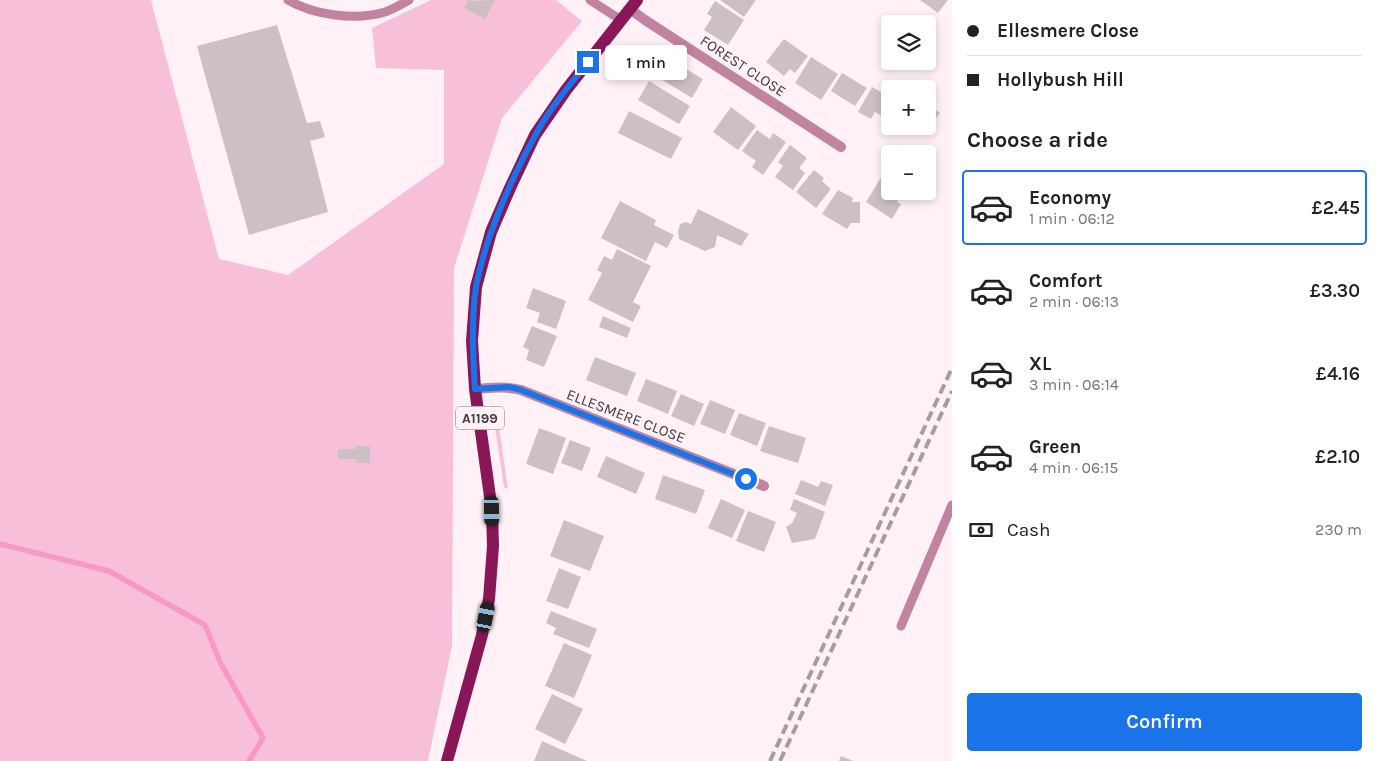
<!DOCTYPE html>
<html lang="en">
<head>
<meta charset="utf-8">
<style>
	:root { --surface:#fff; --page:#f2f2f2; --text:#222; --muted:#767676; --line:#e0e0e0; --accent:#1a73e8 }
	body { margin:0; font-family:Karla,sans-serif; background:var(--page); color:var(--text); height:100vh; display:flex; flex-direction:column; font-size:19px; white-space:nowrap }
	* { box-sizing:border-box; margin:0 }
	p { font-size:16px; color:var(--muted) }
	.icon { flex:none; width:28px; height:28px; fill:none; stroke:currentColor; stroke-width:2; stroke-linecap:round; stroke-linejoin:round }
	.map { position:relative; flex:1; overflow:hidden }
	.details { display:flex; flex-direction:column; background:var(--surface); width:425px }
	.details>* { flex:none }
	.top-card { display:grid; align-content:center; height:110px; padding:0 15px; background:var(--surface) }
	.tools { position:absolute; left:881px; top:15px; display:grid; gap:10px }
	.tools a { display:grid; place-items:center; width:55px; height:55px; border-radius:5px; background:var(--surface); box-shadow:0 2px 8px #0003; font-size:25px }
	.end { position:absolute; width:22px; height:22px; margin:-11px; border:6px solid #1a73e8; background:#fff; box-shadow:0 0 0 2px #fff }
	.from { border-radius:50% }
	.bubble { position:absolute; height:35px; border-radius:5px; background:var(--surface); box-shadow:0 2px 8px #0003; font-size:16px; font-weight:600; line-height:35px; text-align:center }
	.car { position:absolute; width:15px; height:30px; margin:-15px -8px; border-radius:6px; box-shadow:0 0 4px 1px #0007; background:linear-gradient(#222 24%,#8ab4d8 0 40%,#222 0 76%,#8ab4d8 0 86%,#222 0) }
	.top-card b { display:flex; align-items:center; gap:18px; height:48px; font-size:19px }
	.top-card b+b { border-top:1px solid var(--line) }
	.top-card i { width:12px; height:12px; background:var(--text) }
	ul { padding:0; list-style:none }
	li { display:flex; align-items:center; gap:15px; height:75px; margin:0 10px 8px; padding:0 5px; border:2px solid transparent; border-radius:5px }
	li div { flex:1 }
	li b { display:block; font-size:19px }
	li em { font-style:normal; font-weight:600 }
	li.selected { border-color:var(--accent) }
	li>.icon { width:45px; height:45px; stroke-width:1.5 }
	h2 { padding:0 15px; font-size:22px; line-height:60px }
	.pay { display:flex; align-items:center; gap:12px; height:55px; padding:0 15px; font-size:19px }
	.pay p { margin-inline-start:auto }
	.primary-button { display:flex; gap:10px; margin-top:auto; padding:10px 15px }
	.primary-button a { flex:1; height:58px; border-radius:5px; background:var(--accent); color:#fff; font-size:20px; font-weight:600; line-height:58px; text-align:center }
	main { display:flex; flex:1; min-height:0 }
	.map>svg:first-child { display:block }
	.green { fill:#f8c0d8 }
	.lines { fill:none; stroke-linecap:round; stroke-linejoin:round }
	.stream { stroke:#f898c4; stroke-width:5.5 }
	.building { fill:#cdc0c5 }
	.service { stroke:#c1839f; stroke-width:9 }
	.minor { stroke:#c1839f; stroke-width:10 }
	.primary { stroke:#891758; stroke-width:12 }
	.rail { stroke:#a79da1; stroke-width:4; stroke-dasharray:10 5; stroke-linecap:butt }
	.route { stroke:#1a73e8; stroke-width:6 }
	.labels { text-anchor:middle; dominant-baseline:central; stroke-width:4; stroke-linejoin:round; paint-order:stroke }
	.shield { fill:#fff1f6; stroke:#797174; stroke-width:1 }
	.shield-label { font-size:14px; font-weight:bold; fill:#403a3c }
	.street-label { font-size:15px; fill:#403a3c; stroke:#fff1f6 }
</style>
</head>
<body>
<main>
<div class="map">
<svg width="952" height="761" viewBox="0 0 952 761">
	<rect width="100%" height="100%" fill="#fff1f6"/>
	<path class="green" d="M0,0H151L219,259L288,275L444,164V70L376,68L372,28L431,0H556L582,21L502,118L454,268L452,646L428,761H0Z
		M498,420L508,489L504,487L494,421Z"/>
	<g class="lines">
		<path class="stream" d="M0,544L109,571L205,625L221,664L263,738L249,761"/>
	</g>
	<path class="building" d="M469,0L473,1L495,0L485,19L464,8Z
		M720,0H756L744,17Z
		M920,0H948L938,13Z
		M715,1L744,20L728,45L704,30L712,17L707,14Z
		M277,25L307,123L320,121L325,137L310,141L328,212L249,235L197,46Z
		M784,39L808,56L795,73L790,69L784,76L766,62Z
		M665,57L703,79L692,98L654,75Z
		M811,57L838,74L821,100L795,83Z
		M842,73L867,88L855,106L831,91Z
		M649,81L690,106L679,124L638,100Z
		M872,87L890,97L889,120L875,112L871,119L858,112Z
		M928,105L940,113L930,126L928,123Z
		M731,107L756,126L738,150L713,132Z
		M629,111L682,138L671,159L618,133Z
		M757,130L770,139L773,133L786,142L763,175L752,167L756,161L742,151Z
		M901,144L914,154H894Z
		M790,145L807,158L799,168L805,173L793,190L775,177L783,166L778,162Z
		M890,160V174L883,169Z
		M814,170L824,178L822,181L831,189L816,208L796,192Z
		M882,176L890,181V191H904L897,202L901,204L892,219L866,202Z
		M838,190L853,198L852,202H860V223H851L847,229L822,214Z
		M620,201L656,220L654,225L674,235L667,248L655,242L646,261L601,238Z
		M698,209L749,234L741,246L717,235L715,247L705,251L679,239L678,232L680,224L686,222L691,224Z
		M617,249L651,266L633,302L641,306L633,322L588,300L602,273L597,270L604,256L612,260Z
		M533,288L566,301L556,329L537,322L540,313L526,308Z
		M603,316L631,328L627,338L599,327Z
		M532,326L557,336L544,367L526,360L529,350L523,347Z
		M595,357L636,373L627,396L586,380Z
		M646,379L677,391L668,414L637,401Z
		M681,394L704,404L694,426L671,416Z
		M710,400L735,410L725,434L700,424Z
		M739,413L766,423L757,446L730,435Z
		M769,426L806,438L798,463L760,451Z
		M539,428L566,438L553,474L526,464Z
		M570,440L591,448L582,471L561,463Z
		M356,446H370V463H356V459H338V449H356Z
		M606,456L645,473L636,494L597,477Z
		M663,475L705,490L696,514L655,499Z
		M801,480L818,487L821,481L833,485L825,506L795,494Z
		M721,499L745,510L732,538L708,528Z
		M794,499L825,512L815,539L792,543L786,527L792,523L797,513L790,510Z
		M748,511L776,522L764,552L736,541Z
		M564,520L604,536L590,571L550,556Z
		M559,568L581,577L568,609L546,601Z
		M551,611L597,629L589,648L553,634L556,628L546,623Z
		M564,643L592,655L574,698L545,686Z
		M552,694L583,709L565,744L535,729Z
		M542,741L587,761H534Z
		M841,756L853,761H839Z"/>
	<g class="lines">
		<path class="service" d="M288,0C314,15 356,21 385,12C393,9 402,4 409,0
			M590,0L621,20
			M901,626L952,505"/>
		<path class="minor" d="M630,9L645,20L841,147
			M475,389C491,388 505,386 521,390L764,486"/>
		<path class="primary" d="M447,761L482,635L489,599L493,546L492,511L475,389L472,341L476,287L491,232L510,188L535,135L566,90L637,0"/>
		<path class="rail" d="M770,761L952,368
			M780,761L952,391"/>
	</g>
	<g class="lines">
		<path class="route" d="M588,62C570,85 549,109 535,136C511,179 485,238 476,287C471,321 473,355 475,389L509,387L521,390L746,479"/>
	</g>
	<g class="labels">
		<rect class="shield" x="456" y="406.5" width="48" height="23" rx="4"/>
		<g class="shield-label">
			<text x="480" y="418">A1199</text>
		</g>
		<g class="street-label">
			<text transform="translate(743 66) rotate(33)">FOREST CLOSE</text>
			<text transform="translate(626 416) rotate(21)">ELLESMERE CLOSE</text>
		</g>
	</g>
</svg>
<div class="tools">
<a><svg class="icon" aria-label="layers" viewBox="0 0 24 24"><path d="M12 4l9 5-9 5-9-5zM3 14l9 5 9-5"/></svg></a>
<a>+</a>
<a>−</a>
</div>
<i class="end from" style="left:746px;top:479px"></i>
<i class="end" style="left:588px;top:62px"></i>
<div class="bubble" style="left:605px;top:45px;width:82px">1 min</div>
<i class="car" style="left:492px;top:511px;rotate:179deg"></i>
<i class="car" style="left:486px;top:617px;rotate:11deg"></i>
</div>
<section class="details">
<div class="top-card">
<b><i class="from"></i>Ellesmere Close</b>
<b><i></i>Hollybush Hill</b>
</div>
<h2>Choose a ride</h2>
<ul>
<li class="selected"><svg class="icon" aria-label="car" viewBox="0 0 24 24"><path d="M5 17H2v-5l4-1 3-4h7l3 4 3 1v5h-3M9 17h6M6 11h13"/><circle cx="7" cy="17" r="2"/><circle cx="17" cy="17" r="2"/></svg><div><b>Economy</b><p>1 min · 06:12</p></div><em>£2.45</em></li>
<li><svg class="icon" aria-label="car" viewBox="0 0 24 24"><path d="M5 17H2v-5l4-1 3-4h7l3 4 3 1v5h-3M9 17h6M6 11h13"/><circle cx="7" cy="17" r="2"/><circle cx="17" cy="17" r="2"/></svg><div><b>Comfort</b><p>2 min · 06:13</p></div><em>£3.30</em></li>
<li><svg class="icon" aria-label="car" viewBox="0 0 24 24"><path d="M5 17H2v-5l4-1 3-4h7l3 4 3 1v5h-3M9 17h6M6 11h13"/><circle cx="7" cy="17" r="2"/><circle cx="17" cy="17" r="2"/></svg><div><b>XL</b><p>3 min · 06:14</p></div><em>£4.16</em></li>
<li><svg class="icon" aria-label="car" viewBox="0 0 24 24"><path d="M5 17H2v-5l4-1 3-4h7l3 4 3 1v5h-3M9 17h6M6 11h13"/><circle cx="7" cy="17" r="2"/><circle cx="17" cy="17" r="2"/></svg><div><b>Green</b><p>4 min · 06:15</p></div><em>£2.10</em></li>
</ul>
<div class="pay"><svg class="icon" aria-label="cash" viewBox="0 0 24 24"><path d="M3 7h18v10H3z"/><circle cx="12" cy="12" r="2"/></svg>Cash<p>230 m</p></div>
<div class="primary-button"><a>Confirm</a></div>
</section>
</main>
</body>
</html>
